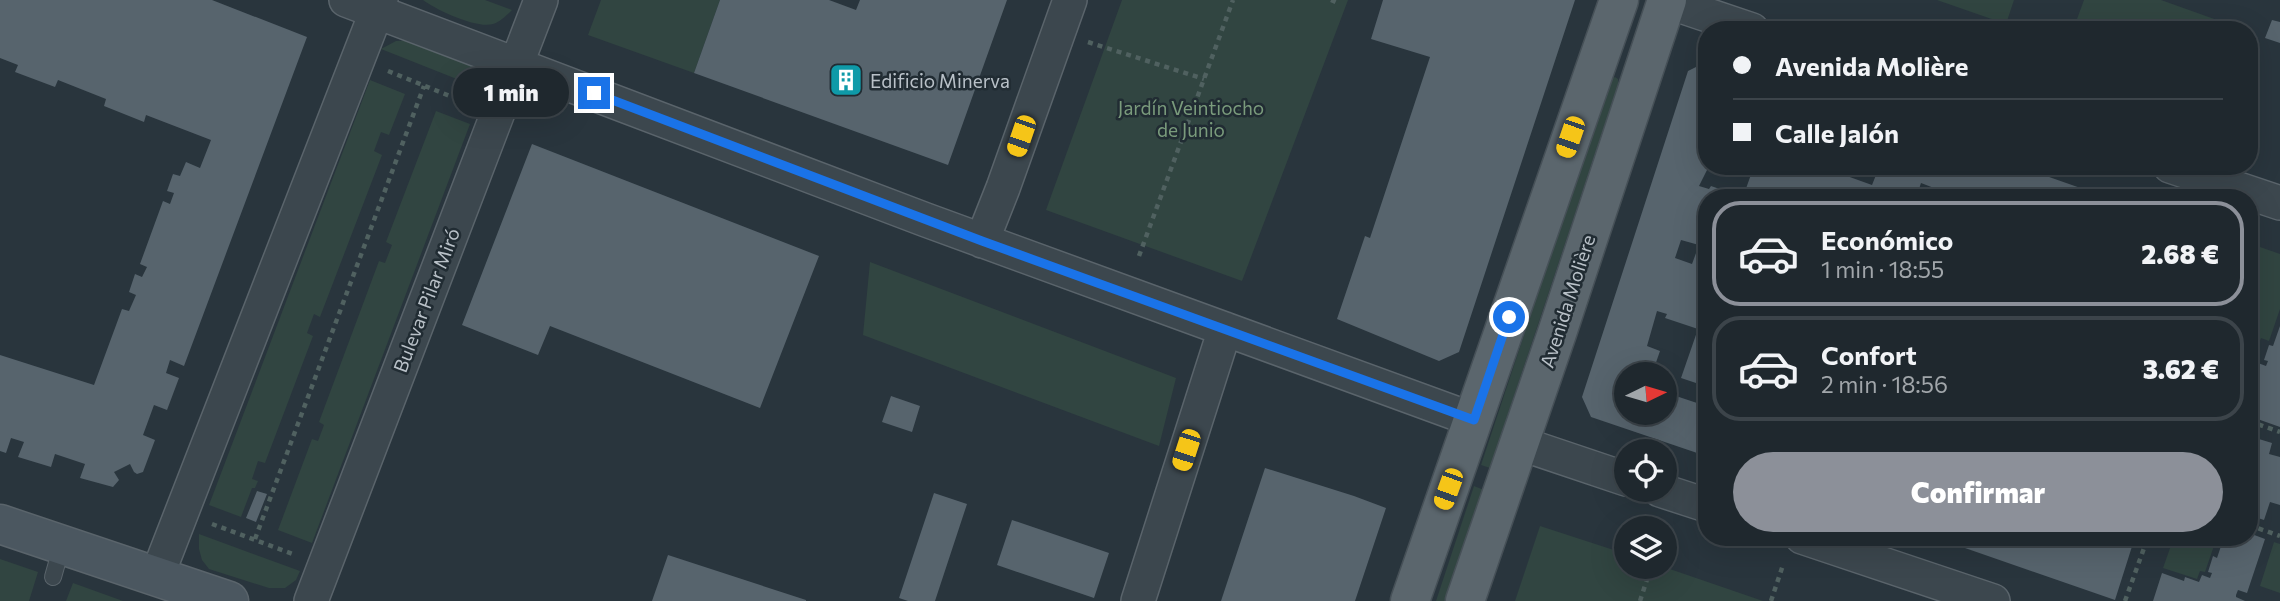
<!DOCTYPE html>
<html lang="es">
<head>
<meta charset="utf-8">
<style>
	:root { --surface:#1f282e; --page:#2c343a; --text:#f1f3f6; --muted:#a1a6aa; --line:#3c444a; --accent:#8c9099 }
	body { margin:0; font-family:Commissioner,sans-serif; background:var(--page); color:var(--text); height:100vh; display:flex; flex-direction:column; font-size:26px; white-space:nowrap }
	* { box-sizing:border-box; margin:0 }
	p { font-size:23px; color:var(--muted) }
	.icon { flex:none; width:38px; height:38px; fill:none; stroke:currentColor; stroke-width:2; stroke-linecap:round; stroke-linejoin:round }
	.map { position:relative; flex:1; overflow:hidden }
	.sheet { position:absolute; left:1698px; top:189px; width:560px; height:357px; display:flex; flex-direction:column; background:var(--surface); border-radius:28px; box-shadow:0 7px 28px #0002,0 0 0 2px var(--line) }
	.sheet>* { flex:none }
	.guide { position:absolute; left:1698px; top:21px; width:560px; height:154px; border-radius:28px; box-shadow:0 7px 28px #0002,0 0 0 2px var(--line); display:grid; align-content:center; height:154px; padding:0 35px; background:var(--surface) }
	.needle { width:46px; rotate:85deg }
	.controls { position:absolute; left:1614px; top:362px; display:grid; gap:14px }
	.controls a { display:grid; place-items:center; width:63px; height:63px; border-radius:50%; background:var(--surface); box-shadow:0 7px 28px #0002,0 0 0 2px var(--line); font-size:35px }
	.end { position:absolute; width:32px; height:32px; margin:-16px; border:9px solid #1a73e8; background:#fff; box-shadow:0 0 0 4px #fff }
	.from { border-radius:50% }
	.bubble { position:absolute; height:49px; border-radius:24px; background:var(--surface); box-shadow:0 7px 28px #0002,0 0 0 2px var(--line); font-size:23px; font-weight:800; line-height:49px; text-align:center }
	.car { position:absolute; width:21px; height:42px; margin:-21px -10px; border-radius:9px; box-shadow:0 0 5px 2px #0007; background:linear-gradient(#f5c518 24%,#345 0 40%,#f5c518 0 76%,#345 0 86%,#f5c518 0) }
	.guide b { display:flex; align-items:center; gap:24px; height:66px; font-size:26px }
	.guide b+b { border-top:2px solid var(--line) }
	.guide i { width:18px; height:18px; background:var(--text) }
	ul { padding:12px 0 0; list-style:none }
	li { display:flex; align-items:center; gap:21px; height:105px; margin:0 14px 10px; padding:0 21px; border:4px solid var(--line); border-radius:28px }
	li div { flex:1 }
	li b { display:block; font-size:26px }
	li em { font-style:normal; font-weight:800 }
	li.active { border-color:var(--accent) }
	li>.icon { width:63px; height:63px; stroke-width:1.5 }
	.action { display:flex; gap:14px; margin-top:auto; padding:14px 35px }
	.action a { flex:1; height:80px; border-radius:42px; background:var(--accent); color:#fff; font-size:28px; font-weight:800; line-height:80px; text-align:center }
	.map>svg:first-child { display:block }
	.green { fill:#314541 }
	.building { fill:#57646d; fill-rule:evenodd }
	.lines { fill:none; stroke-linecap:round; stroke-linejoin:round }
	.service-casing { stroke:#5a646b; stroke-width:18 }
	.minor-casing { stroke:#5a646b; stroke-width:36 }
	.secondary-casing { stroke:#5a646b; stroke-width:41 }
	.primary-casing { stroke:#465057; stroke-width:41 }
	.path { stroke:#506160; stroke-width:4.5; stroke-dasharray:5 5; stroke-linecap:butt }
	.service { stroke:#3c474e; stroke-width:16 }
	.minor { stroke:#3c474e; stroke-width:33 }
	.secondary { stroke:#4b5760; stroke-width:38 }
	.primary { stroke:#5b666d; stroke-width:38 }
	.route { stroke:#1a73e8; stroke-width:9 }
	.labels { text-anchor:middle; dominant-baseline:central; stroke-width:5; stroke-linejoin:round; paint-order:stroke }
	.poi-label { font-size:19px; fill:#b9c1c8; stroke:#212c33; text-anchor:start }
	.park-label { font-size:19px; fill:#7a9b7c; stroke:#212c33 }
	.street-label { font-size:19px; fill:#b9c1c8; stroke:#212c33 }
</style>
</head>
<body>
<div class="map">
<svg width="2280" height="601" viewBox="0 0 2280 601">
	<rect width="100%" height="100%" fill="#29353d"/>
	<path class="green" d="M423,0H485L512,10C507,15 500,22 493,24C477,29 436,10 423,0Z
		M601,0H720L694,73L588,35Z
		M1122,0H1348L1242,281L1046,210Z
		M1937,0H2014L2006,24Z
		M2084,0H2161L2217,20L2214,30H2073Z
		M412,40L469,62L481,75L482,89L381,49L396,41Z
		M1615,77L1618,79V85L1490,468L1481,465L1608,81Z
		M370,80L405,94L389,135L381,132L374,151L382,155L320,317L314,314L307,333L313,336L265,463L258,461L252,479L258,481L255,488H252L241,517L209,505Z
		M436,111L470,124L312,543L278,530L312,439L318,441L324,425L319,422L379,261L385,263L392,245L386,242Z
		M2260,247L2280,254V309L2269,341L2261,338L2252,365L2249,364V278Z
		M870,262L1176,378L1159,446L863,335Z
		M1474,486L1484,490L1447,601H1436Z
		M1540,526L1626,554V567H1664L1763,601H1515Z
		M199,534L300,571L296,580L285,588H269L209,569L202,560L199,549Z
		M2174,537H2217L2205,572L2200,571L2197,579L2163,568Z
		M2274,542L2280,544V593L2260,586Z
		M0,559L38,572L29,601H0Z
		M73,583L123,601H66Z"/>
	<path class="building" d="M0,0H212L307,37L184,366L170,360L166,373L179,378L167,410L154,405L143,435L155,440L143,472L137,474L134,472L130,464L114,472L119,480L113,487L80,478L85,464L55,454L51,467L18,457L24,442L11,438L6,453L0,451V355L94,385L122,309L129,311L136,295L129,292L135,274L142,277L147,267L140,264L163,201L170,204L174,193L167,191L173,174L180,176L186,162L200,168L211,140L146,115L144,122L104,106L106,99L58,80L55,87L15,72L18,65L0,58Z
		M720,0H829L856,10L860,0H1007L948,165L694,73Z
		M1383,0H1575L1459,352L1439,361L1337,319L1365,236L1370,238L1430,57L1371,39Z
		M2272,20L2280,22V43L2265,38Z
		M1706,62V166H1709L1699,186L1709,189L1711,186L1743,197L1754,166H1819L1872,185L1876,175L1867,173L1869,166H2018L2109,198H1960L1921,183L1916,198H1706V392L1700,391L1702,385L1681,378L1698,329L1665,318L1667,314L1657,311L1647,346L1660,351L1652,374H1626V413H1664V392L1697,403L1698,397L1706,400V456L1591,417L1582,397L1688,71ZM1681,240L1699,245L1692,264L1675,258Z
		M532,144L819,256L760,408L550,326L538,355L462,325Z
		M2280,326V427L2249,416V370L2255,372L2258,363L2266,366L2268,361L2264,360L2269,345L2273,346Z
		M891,396L920,406L912,432L882,422Z
		M2249,436L2272,443L2269,454L2280,457V505L2270,502L2264,520L2249,515L2251,498L2249,497Z
		M1265,468L1354,496L1386,508L1355,601H1221Z
		M257,491L267,494L256,522L246,518Z
		M934,493L967,504L935,601H908L899,598Z
		M1012,520L1109,553L1094,598L997,565Z
		M2249,533L2265,539L2247,593L2238,590L2236,595V597L2245,601H2153L2162,573L2184,581L2185,577L2199,582L2202,575L2210,578L2212,573L2208,572L2213,556L2217,558L2224,537H2249Z
		M1943,537H2135L2115,600L1942,540Z
		M668,555L806,600V601H652Z"/>
	<g class="lines">
		<defs>
			<path id="service" d="M53,577L62,545"/>
			<path id="minor" d="M346,0L926,220L1474,420
				M1666,1L1752,30
				M2170,166L2280,203
				M982,241L1003,188L1070,0
				M1519,443L1626,479
				M1660,490L1706,505
				M1802,537L1993,601
				M157,576L381,0
				M311,601L541,0
				M1138,601L1225,329"/>
			<path id="secondary" d="M0,524L229,601"/>
			<path id="primary" d="M1410,601L1619,0
				M1465,601L1557,333L1667,0"/>
		</defs>
		<use href="#service" class="service-casing"/>
		<use href="#minor" class="minor-casing"/>
		<use href="#secondary" class="secondary-casing"/>
		<use href="#primary" class="primary-casing"/>
		<path class="path" d="M1331,0L1338,3
			M1088,42L1204,79
			M388,71L467,103
			M1139,256L1233,0
			M2249,421L2280,432
			M212,524L293,554
			M2249,525L2280,536
			M255,539L424,86
			M1640,601L1651,567
			M1771,601L1783,565
			M2125,601L2148,537"/>
		<use href="#service" class="service"/>
		<use href="#minor" class="minor"/>
		<use href="#secondary" class="secondary"/>
		<use href="#primary" class="primary"/>
	</g>
	<g class="lines">
		<path class="route" d="M594,93L982,241L1474,420L1509,317"/>
	</g>
	<defs>
		<symbol id="building-square" viewBox="-11 -11 22 22"><rect x="-9" y="-9" width="18" height="18" rx="4" fill="#0f9aa8" stroke="#212c33"/><path d="M-4-6H4V6H1V3H-1V6H-4ZM-2.5-4.3h1.7v1.8h-1.7ZM.8-4.3h1.7v1.8H.8ZM-2.5-1h1.7V.8h-1.7ZM.8-1h1.7V.8H.8Z" fill="#fff"/></symbol>
	</defs>
	<g fill-rule="evenodd">
		<use href="#building-square" x="827" y="61" width="38" height="38"/>
	</g>
	<g class="labels">
		<g class="poi-label">
			<text x="870" y="80">Edificio Minerva</text>
		</g>
		<g class="park-label">
			<text x="1191" y="107">Jardín Veintiocho<tspan x="1191" dy="22">de Junio</tspan></text>
		</g>
		<g class="street-label">
			<text transform="translate(426 300) rotate(-69)">Bulevar Pilar Miró</text>
			<text transform="translate(1567 301) rotate(-72)">Avenida Molière</text>
		</g>
	</g>
</svg>
<div class="controls">
<a><svg class="needle" viewBox="-14 -14 28 28"><path d="M0-13l5 13h-10z" fill="#e53935"/><path d="M0 13l5-13h-10z" fill="#a1a6aa"/></svg></a>
<a><svg class="icon" aria-label="locate" viewBox="0 0 24 24"><circle cx="12" cy="12" r="6"/><path d="M12 2v4M12 18v4M2 12h4M18 12h4"/></svg></a>
<a><svg class="icon" aria-label="layers" viewBox="0 0 24 24"><path d="M12 4l9 5-9 5-9-5zM3 14l9 5 9-5"/></svg></a>
</div>
<i class="end from" style="left:1509px;top:317px"></i>
<i class="end" style="left:594px;top:93px"></i>
<div class="bubble" style="left:453px;top:68px;width:116px">1 min</div>
<i class="car" style="left:1021px;top:136px;rotate:199deg"></i>
<i class="car" style="left:1570px;top:137px;rotate:199deg"></i>
<i class="car" style="left:1186px;top:450px;rotate:198deg"></i>
<i class="car" style="left:1448px;top:489px;rotate:200deg"></i>
<div class="guide">
<b><i class="from"></i>Avenida Molière</b>
<b><i></i>Calle Jalón</b>
</div>
<section class="sheet">
<ul>
<li class="active"><svg class="icon" aria-label="car" viewBox="0 0 24 24"><path d="M5 17H2v-5l4-1 3-4h7l3 4 3 1v5h-3M9 17h6M6 11h13"/><circle cx="7" cy="17" r="2"/><circle cx="17" cy="17" r="2"/></svg><div><b>Económico</b><p>1 min · 18:55</p></div><em>2.68 €</em></li>
<li><svg class="icon" aria-label="car" viewBox="0 0 24 24"><path d="M5 17H2v-5l4-1 3-4h7l3 4 3 1v5h-3M9 17h6M6 11h13"/><circle cx="7" cy="17" r="2"/><circle cx="17" cy="17" r="2"/></svg><div><b>Confort</b><p>2 min · 18:56</p></div><em>3.62 €</em></li>
</ul>
<div class="action"><a>Confirmar</a></div>
</section>
</div>
</body>
</html>
